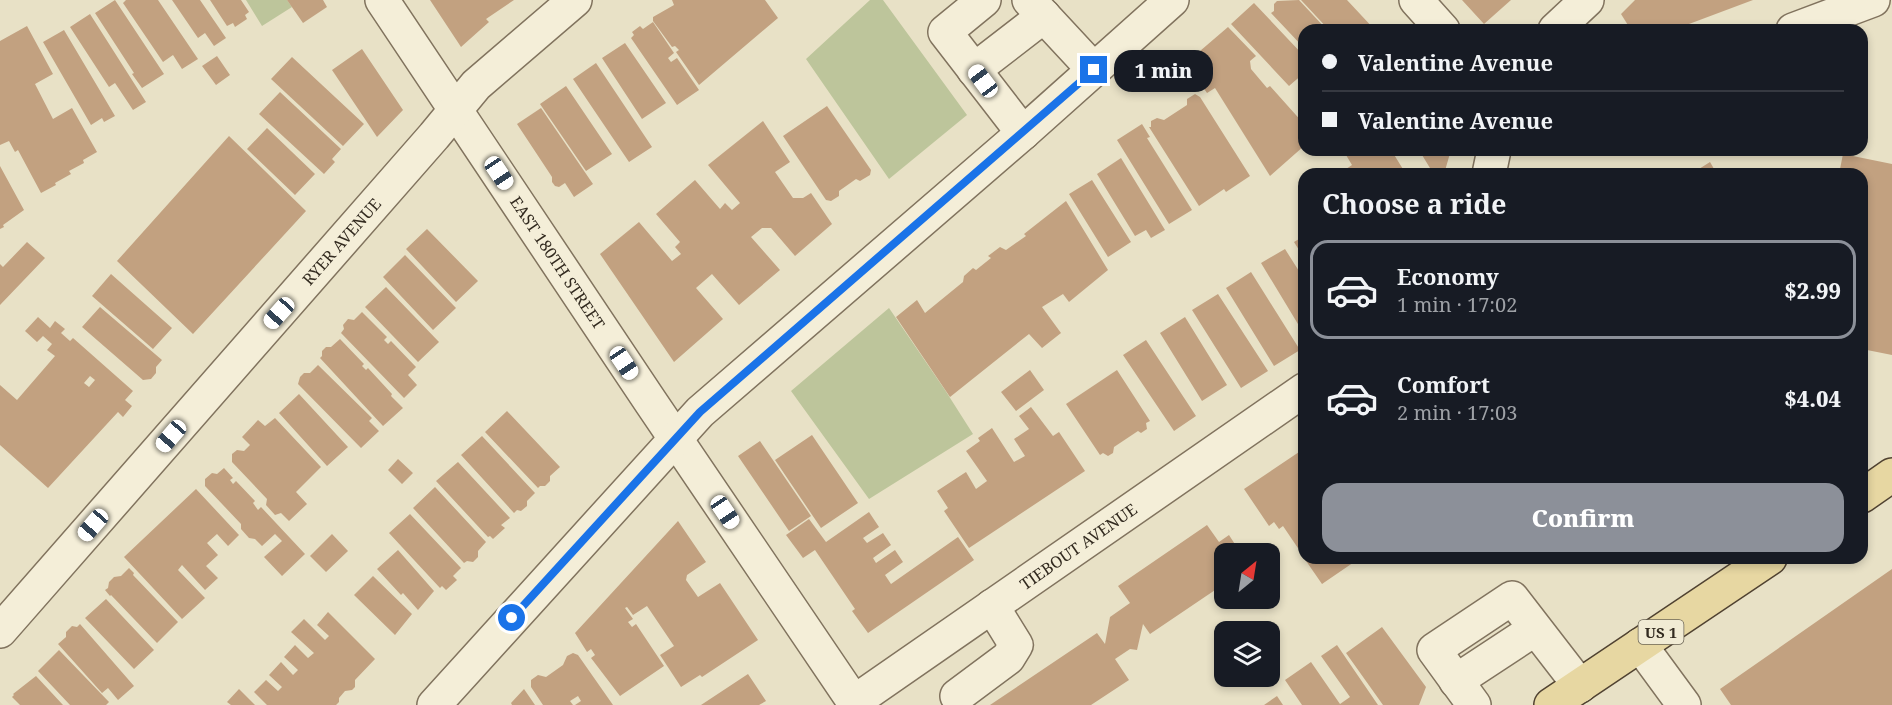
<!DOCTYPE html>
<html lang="en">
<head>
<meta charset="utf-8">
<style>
	:root { --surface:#171b24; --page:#20242c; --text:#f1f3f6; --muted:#9ea1a6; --line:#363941; --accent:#8c9099 }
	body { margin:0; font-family:"Noto Serif",serif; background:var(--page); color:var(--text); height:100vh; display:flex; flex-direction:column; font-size:22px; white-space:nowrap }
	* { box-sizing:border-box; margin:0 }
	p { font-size:20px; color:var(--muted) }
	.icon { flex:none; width:33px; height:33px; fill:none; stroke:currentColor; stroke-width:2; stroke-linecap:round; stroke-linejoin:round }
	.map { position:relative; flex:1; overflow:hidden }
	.sheet { position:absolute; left:1298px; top:168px; width:570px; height:396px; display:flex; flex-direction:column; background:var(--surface); border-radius:18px; box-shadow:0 3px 9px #0003 }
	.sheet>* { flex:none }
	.top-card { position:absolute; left:1298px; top:24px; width:570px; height:132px; border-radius:18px; box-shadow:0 3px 9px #0003; display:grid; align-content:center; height:132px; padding:0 24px; background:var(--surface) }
	.needle { width:39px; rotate:30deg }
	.tools { position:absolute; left:1214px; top:543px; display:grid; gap:12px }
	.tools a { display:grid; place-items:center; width:66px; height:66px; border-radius:12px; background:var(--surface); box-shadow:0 3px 9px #0003; font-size:30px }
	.end { position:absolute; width:27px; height:27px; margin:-14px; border:8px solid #1a73e8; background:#fff; box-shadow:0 0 0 3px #fff }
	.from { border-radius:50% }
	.bubble { position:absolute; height:42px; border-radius:18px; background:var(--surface); box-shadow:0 3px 9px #0003; font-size:20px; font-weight:800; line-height:42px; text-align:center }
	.car { position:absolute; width:18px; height:36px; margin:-18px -9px; border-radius:8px; box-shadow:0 0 4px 2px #0007; background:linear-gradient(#fff 24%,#345 0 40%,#fff 0 76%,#345 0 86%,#fff 0) }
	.top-card b { display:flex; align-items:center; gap:21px; height:57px; font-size:22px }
	.top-card b+b { border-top:2px solid var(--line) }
	.top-card i { width:15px; height:15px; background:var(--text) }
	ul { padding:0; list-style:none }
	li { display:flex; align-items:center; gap:18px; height:99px; margin:0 12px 9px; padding:0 12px; border:3px solid transparent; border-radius:18px }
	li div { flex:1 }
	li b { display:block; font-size:22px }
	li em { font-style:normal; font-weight:800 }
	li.active { border-color:var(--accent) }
	li>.icon { width:54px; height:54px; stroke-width:1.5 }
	h2 { padding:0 24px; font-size:27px; line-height:72px }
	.cta { display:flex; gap:12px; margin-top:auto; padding:12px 24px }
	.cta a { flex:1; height:69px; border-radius:18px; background:var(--accent); color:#fff; font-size:24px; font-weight:800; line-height:69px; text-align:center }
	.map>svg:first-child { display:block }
	.green { fill:#bdc59b }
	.building { fill:#c2a180; fill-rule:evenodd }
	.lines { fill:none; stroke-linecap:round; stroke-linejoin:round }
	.minor-casing { stroke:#81735e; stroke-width:36 }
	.major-casing { stroke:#504231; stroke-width:36 }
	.minor { stroke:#f4eed8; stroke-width:33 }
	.major { stroke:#e7d7a2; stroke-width:33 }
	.route { stroke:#1a73e8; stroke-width:8 }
	.labels { text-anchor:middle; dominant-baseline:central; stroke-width:4.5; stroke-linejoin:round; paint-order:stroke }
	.shield { fill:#f1ebd4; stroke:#6c6556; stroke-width:1.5 }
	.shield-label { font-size:15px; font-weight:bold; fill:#332b20 }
	.street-label { font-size:16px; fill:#332b20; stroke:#f1ebd4 }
</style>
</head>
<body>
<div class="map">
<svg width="1892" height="705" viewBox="0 0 1892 705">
	<rect width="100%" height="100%" fill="#e8e1c6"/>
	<path class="green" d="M246,0H287L292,7L262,26Z
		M870,0H883L967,115L889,179L806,59Z
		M889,308L945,390L973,434L869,499L791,391Z"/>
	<path class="building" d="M115,0L164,74L142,88L132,74L134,73L95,13Z
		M126,0H158L198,59L182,69L173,55L163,62L123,3Z
		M172,0H200L226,38L214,46L205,33L198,38Z
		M210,0H241L249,12L245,15L247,19L235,27L233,23L227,26Z
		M287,0H323L327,7L303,23Z
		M430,0H514L486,19L489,22L461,47Z
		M672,0H765L778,18L699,85L676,52L679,50L675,46L672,47L653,21V17L674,5Z
		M1299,0L1327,30H1304V48L1271,13L1274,11V4L1277,1Z
		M1301,0H1347L1375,30H1329Z
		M1462,0H1511L1484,24Z
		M1635,0H1753L1673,30H1631L1621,14Z
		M1254,3L1304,56V73L1289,86L1231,24Z
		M90,14L146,102L133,110L115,83L109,87L70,27Z
		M653,22L674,53L668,58L671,62L677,58L699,90L677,105L631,38L634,35L632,32L640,26L643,29Z
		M27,26L53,74L35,84L53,119L72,108L97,152L83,160L84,163L69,171L71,174L55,183L56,185L41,193L18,150L15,152L9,141L0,145V41Z
		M1228,27L1256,56L1250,61L1251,69L1267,88L1270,86L1304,124V146L1270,176L1215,88L1207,93L1186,63Z
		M64,30L115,116L104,122L102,118L91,125L43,42Z
		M625,43L666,103L642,119L602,58Z
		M362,49L403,110L377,137L332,70Z
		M217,56L230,75L216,85L202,66Z
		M292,57L364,124L343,146L271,79Z
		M596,63L652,147L629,162L573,79Z
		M566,86L612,154L586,171L540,104Z
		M280,92L341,149L332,159L335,162L324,174L259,114Z
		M1195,94L1200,97L1250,176L1226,192L1224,189L1199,206L1149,127H1151V121L1157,118L1164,120L1187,105V99Z
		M827,106L871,170L870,175L860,181L856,179L839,191V196L831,201L826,200L783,136Z
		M541,108L593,184L574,197L565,183L559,187L555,186L552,182V177L517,124Z
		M763,121L790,162L775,172L793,198H803L811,193L832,224L795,256L771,228H762L751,237L780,270L739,305L712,274L696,288L723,319L674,362L600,254L639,222L672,261L681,254L675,247L680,242L656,214L695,180L720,209L725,203L732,210L740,203L708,165Z
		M1142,124L1150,137L1147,138L1192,210L1169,224L1117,140Z
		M267,128L315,174L295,195L247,149Z
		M229,136L306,211L193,334L117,261Z
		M1343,150H1388L1391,154L1393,153L1406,174H1350L1346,169L1352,165Z
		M1419,150H1451L1444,174L1433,173Z
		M1843,154L1892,164V355L1862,349V174H1839Z
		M1121,158L1165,230L1151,238L1146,230L1135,236L1097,174Z
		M1710,162L1717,174H1691Z
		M0,166L24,210L3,225L4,227L0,229Z
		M1092,180L1131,242L1108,257L1069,194Z
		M1066,201L1108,270L1069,302L1063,294L1042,307L1061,333L1042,348L1029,334L950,397L896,317L917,300L925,313L963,282L964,276L973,268L976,270L991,258L988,256L1000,247L1006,250L1026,236L1024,234Z
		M427,229L478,281L456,302L406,249Z
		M1304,236V258L1294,242Z
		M27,242L45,258L0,305V264L3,267Z
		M1285,249L1304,279V334L1261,263Z
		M405,255L456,308L433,330L383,277Z
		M1251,272L1300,350L1274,366L1226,288Z
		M111,274L172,328L153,349L92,296Z
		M386,287L439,342L418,362L365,307Z
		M1218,294L1268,371L1241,388L1192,310Z
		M100,307L162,360L156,367V373L151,379L143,380L82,327Z
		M362,312L387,337L384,340L388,344L391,341L416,367L408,375L417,385L404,398L341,333L344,329L343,325L348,319L354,320Z
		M38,317L50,328L55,321L65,329L61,333L70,341L73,338L133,391L125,400L132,406L123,417L118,412L48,488L0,445V385L17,400L55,356L47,350L52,344L43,336L37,342L25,331ZM90,376L95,380L89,387L84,383Z
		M1185,317L1227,385L1202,401L1160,333Z
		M340,339L364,364L362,366L366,370L368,368L392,394L391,396L403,408L383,426L320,358L322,356V351L326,347H331Z
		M1146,340L1196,416L1174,431L1123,355Z
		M318,365L372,418L369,421L379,431L361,448L298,384L300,377L304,373H310Z
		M1030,370L1044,390L1016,411L1001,392Z
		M1117,370L1150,421L1146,423L1147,429L1141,433L1138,431L1114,447L1113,453L1108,456L1103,453L1100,455L1066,404Z
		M299,394L348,447L327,466L279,413Z
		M1031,407L1053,436L1059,432L1085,471L969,548L944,511L948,508L937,491L966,472L976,489L987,481L966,451L980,441L978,438L992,428L1014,462L1025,456L1014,439L1029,429L1019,416Z
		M507,411L560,467L550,476V481L545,486H540L538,488L485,432Z
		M275,418L321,467L296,492L307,504L289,521L281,513L275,515L266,505L267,499L232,462V454L237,450L244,451L250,445L242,437L258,420L265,426Z
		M812,435L858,503L821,528L775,460Z
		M482,436L535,493L527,501V506L521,511L517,510L514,513L461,455Z
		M760,441L811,516L789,531L738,456Z
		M1302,450L1304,452V557L1283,526L1279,529L1274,522L1269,526L1244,489Z
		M398,459L413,473L402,484L388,470Z
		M458,462L510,518L501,525L505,528L493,539L490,536L488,537L436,481Z
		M224,468L233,478L230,480L233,484L236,481L255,501L253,503L258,510L261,507L305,554L282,576L264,557L282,541L275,534L262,546L255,539L249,538L241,529V524L205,486V479L212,473L217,474Z
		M435,487L486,542L478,551V557L473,562L467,561L464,563L413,508Z
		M196,489L239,535L228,546L217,534L207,543L218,555L206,566L218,578L205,590L182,565L178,570L205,598L182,619L124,557Z
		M869,512L879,527L863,538L867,543L883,533L891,545L873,558L876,563L895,550L903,562L885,575L891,584L958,537L974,560L868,633L852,611L855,609L815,550L803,558L786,535L809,519L826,542Z
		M410,514L461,568L453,576L457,580L446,590L442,586L440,588L389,533Z
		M678,521L706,562L687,575L686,580L698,597L720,583L758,640L702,677L700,675L681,687L660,655L674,646L647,606L633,615L627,607L625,608L633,619L628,622L632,627L636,624L664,666L620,696L591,658L595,655L591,649L587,652L575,633Z
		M1207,525L1219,542L1229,535L1240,552L1237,554H1224V584L1150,634L1143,624L1137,650L1130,649L1115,659L1129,680L1091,705H990L1097,633L1105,644L1110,617L1130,603L1118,586Z
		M332,534L348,551L326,572L310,556Z
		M398,550L434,591L418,610L403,593L401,595L377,569Z
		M1304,558H1360L1322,584Z
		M129,568L134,573L133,575L178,622L157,643L111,595L110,596L105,590L108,588L109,582L114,577L121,576Z
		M1892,569V705H1731L1720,689Z
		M373,576L412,614L395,635L354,595Z
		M106,599L154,650L134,669L85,618Z
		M328,612L375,659L355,680V687L352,690L345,691L339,698V702L336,705H267L254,692L266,680L278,691L282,687L269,675L281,662L293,675L298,670L284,657L295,645L308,658L314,653L291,632L304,619L325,640L329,636L317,625Z
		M80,624L134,686L118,700L108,688L102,693L58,644L66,637V632L72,626L77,627Z
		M1382,627L1426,687L1419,705H1383L1346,653Z
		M1337,645L1378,705H1302L1285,680L1311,662L1340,704L1350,697L1321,656Z
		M59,650L109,702L106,705H70L38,671Z
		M573,653L578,655L613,705H575L581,701L578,696L570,701L573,705H543L531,687V680L538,675L546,677L563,665L567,656Z
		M748,674L766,701L759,705H701Z
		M36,676L50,691L63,705H20L12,697L14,695L13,694Z
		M239,689L255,705H231L227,702Z
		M524,689L535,705H512L511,703Z
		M1277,696L1283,705H1264Z"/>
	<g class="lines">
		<defs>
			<g id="minor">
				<path id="s1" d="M382,0L650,401L856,705"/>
				<path d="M984,0L945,32L1023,133"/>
				<path d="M1029,0L1094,70"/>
				<path d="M1416,0L1443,30"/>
				<path d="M1555,30L1587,0"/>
				<path d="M1793,30L1873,0"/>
				<path d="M974,70L1044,16"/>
				<path d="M1489,174L1494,150"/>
				<path id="s2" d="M0,631L434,136L476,85L575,0"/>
				<path d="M1640,645L1684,705"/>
				<path d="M1456,681L1535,629"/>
				<path d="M957,696L1008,658L1016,645L992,606"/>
				<path id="s3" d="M854,702L1304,390"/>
				<path d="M434,705L700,412L1023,133L1172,0"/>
				<path d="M1474,705L1434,650L1512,598L1580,686"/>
			</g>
			<path id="major" d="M1862,496L1892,475
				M1551,705L1770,558"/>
		</defs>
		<use href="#minor" class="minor-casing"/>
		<use href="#major" class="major-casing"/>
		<use href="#minor" class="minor"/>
		<use href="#major" class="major"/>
	</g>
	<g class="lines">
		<path class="route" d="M512,618L700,412L1094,70"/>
	</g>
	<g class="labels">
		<rect class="shield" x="1638.5" y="620" width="45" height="24" rx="4.5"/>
		<g class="shield-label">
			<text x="1661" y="632">US 1</text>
		</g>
		<g class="street-label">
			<text stroke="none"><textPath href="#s2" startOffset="518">RYER AVENUE</textPath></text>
			<text stroke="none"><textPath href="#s1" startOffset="316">EAST 180TH STREET</textPath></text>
			<text stroke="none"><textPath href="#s3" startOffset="273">TIEBOUT AVENUE</textPath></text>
		</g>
	</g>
</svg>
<div class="tools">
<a><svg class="needle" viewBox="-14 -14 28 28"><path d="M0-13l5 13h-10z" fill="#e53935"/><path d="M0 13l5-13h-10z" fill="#9ea1a6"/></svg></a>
<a><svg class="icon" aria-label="layers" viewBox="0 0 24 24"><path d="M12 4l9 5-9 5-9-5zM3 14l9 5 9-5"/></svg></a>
</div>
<i class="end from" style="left:512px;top:618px"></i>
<i class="end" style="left:1094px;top:70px"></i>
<div class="bubble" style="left:1114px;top:50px;width:99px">1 min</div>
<i class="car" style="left:983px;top:81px;rotate:323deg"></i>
<i class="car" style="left:499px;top:173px;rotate:146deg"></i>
<i class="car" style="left:279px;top:313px;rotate:222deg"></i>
<i class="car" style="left:624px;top:363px;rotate:146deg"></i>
<i class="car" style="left:171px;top:436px;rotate:221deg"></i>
<i class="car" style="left:725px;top:512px;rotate:146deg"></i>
<i class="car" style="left:93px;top:525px;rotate:221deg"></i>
<div class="top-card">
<b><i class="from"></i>Valentine Avenue</b>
<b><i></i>Valentine Avenue</b>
</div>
<section class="sheet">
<h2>Choose a ride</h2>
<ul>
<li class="active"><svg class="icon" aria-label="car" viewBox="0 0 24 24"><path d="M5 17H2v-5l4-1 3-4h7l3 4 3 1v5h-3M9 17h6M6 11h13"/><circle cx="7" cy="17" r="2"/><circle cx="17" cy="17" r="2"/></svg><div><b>Economy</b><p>1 min · 17:02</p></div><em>$2.99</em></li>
<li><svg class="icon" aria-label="car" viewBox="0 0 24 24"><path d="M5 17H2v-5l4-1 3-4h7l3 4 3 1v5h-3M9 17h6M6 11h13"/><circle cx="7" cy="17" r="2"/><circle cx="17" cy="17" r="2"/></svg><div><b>Comfort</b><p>2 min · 17:03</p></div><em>$4.04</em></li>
</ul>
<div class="cta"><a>Confirm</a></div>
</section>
</div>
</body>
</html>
